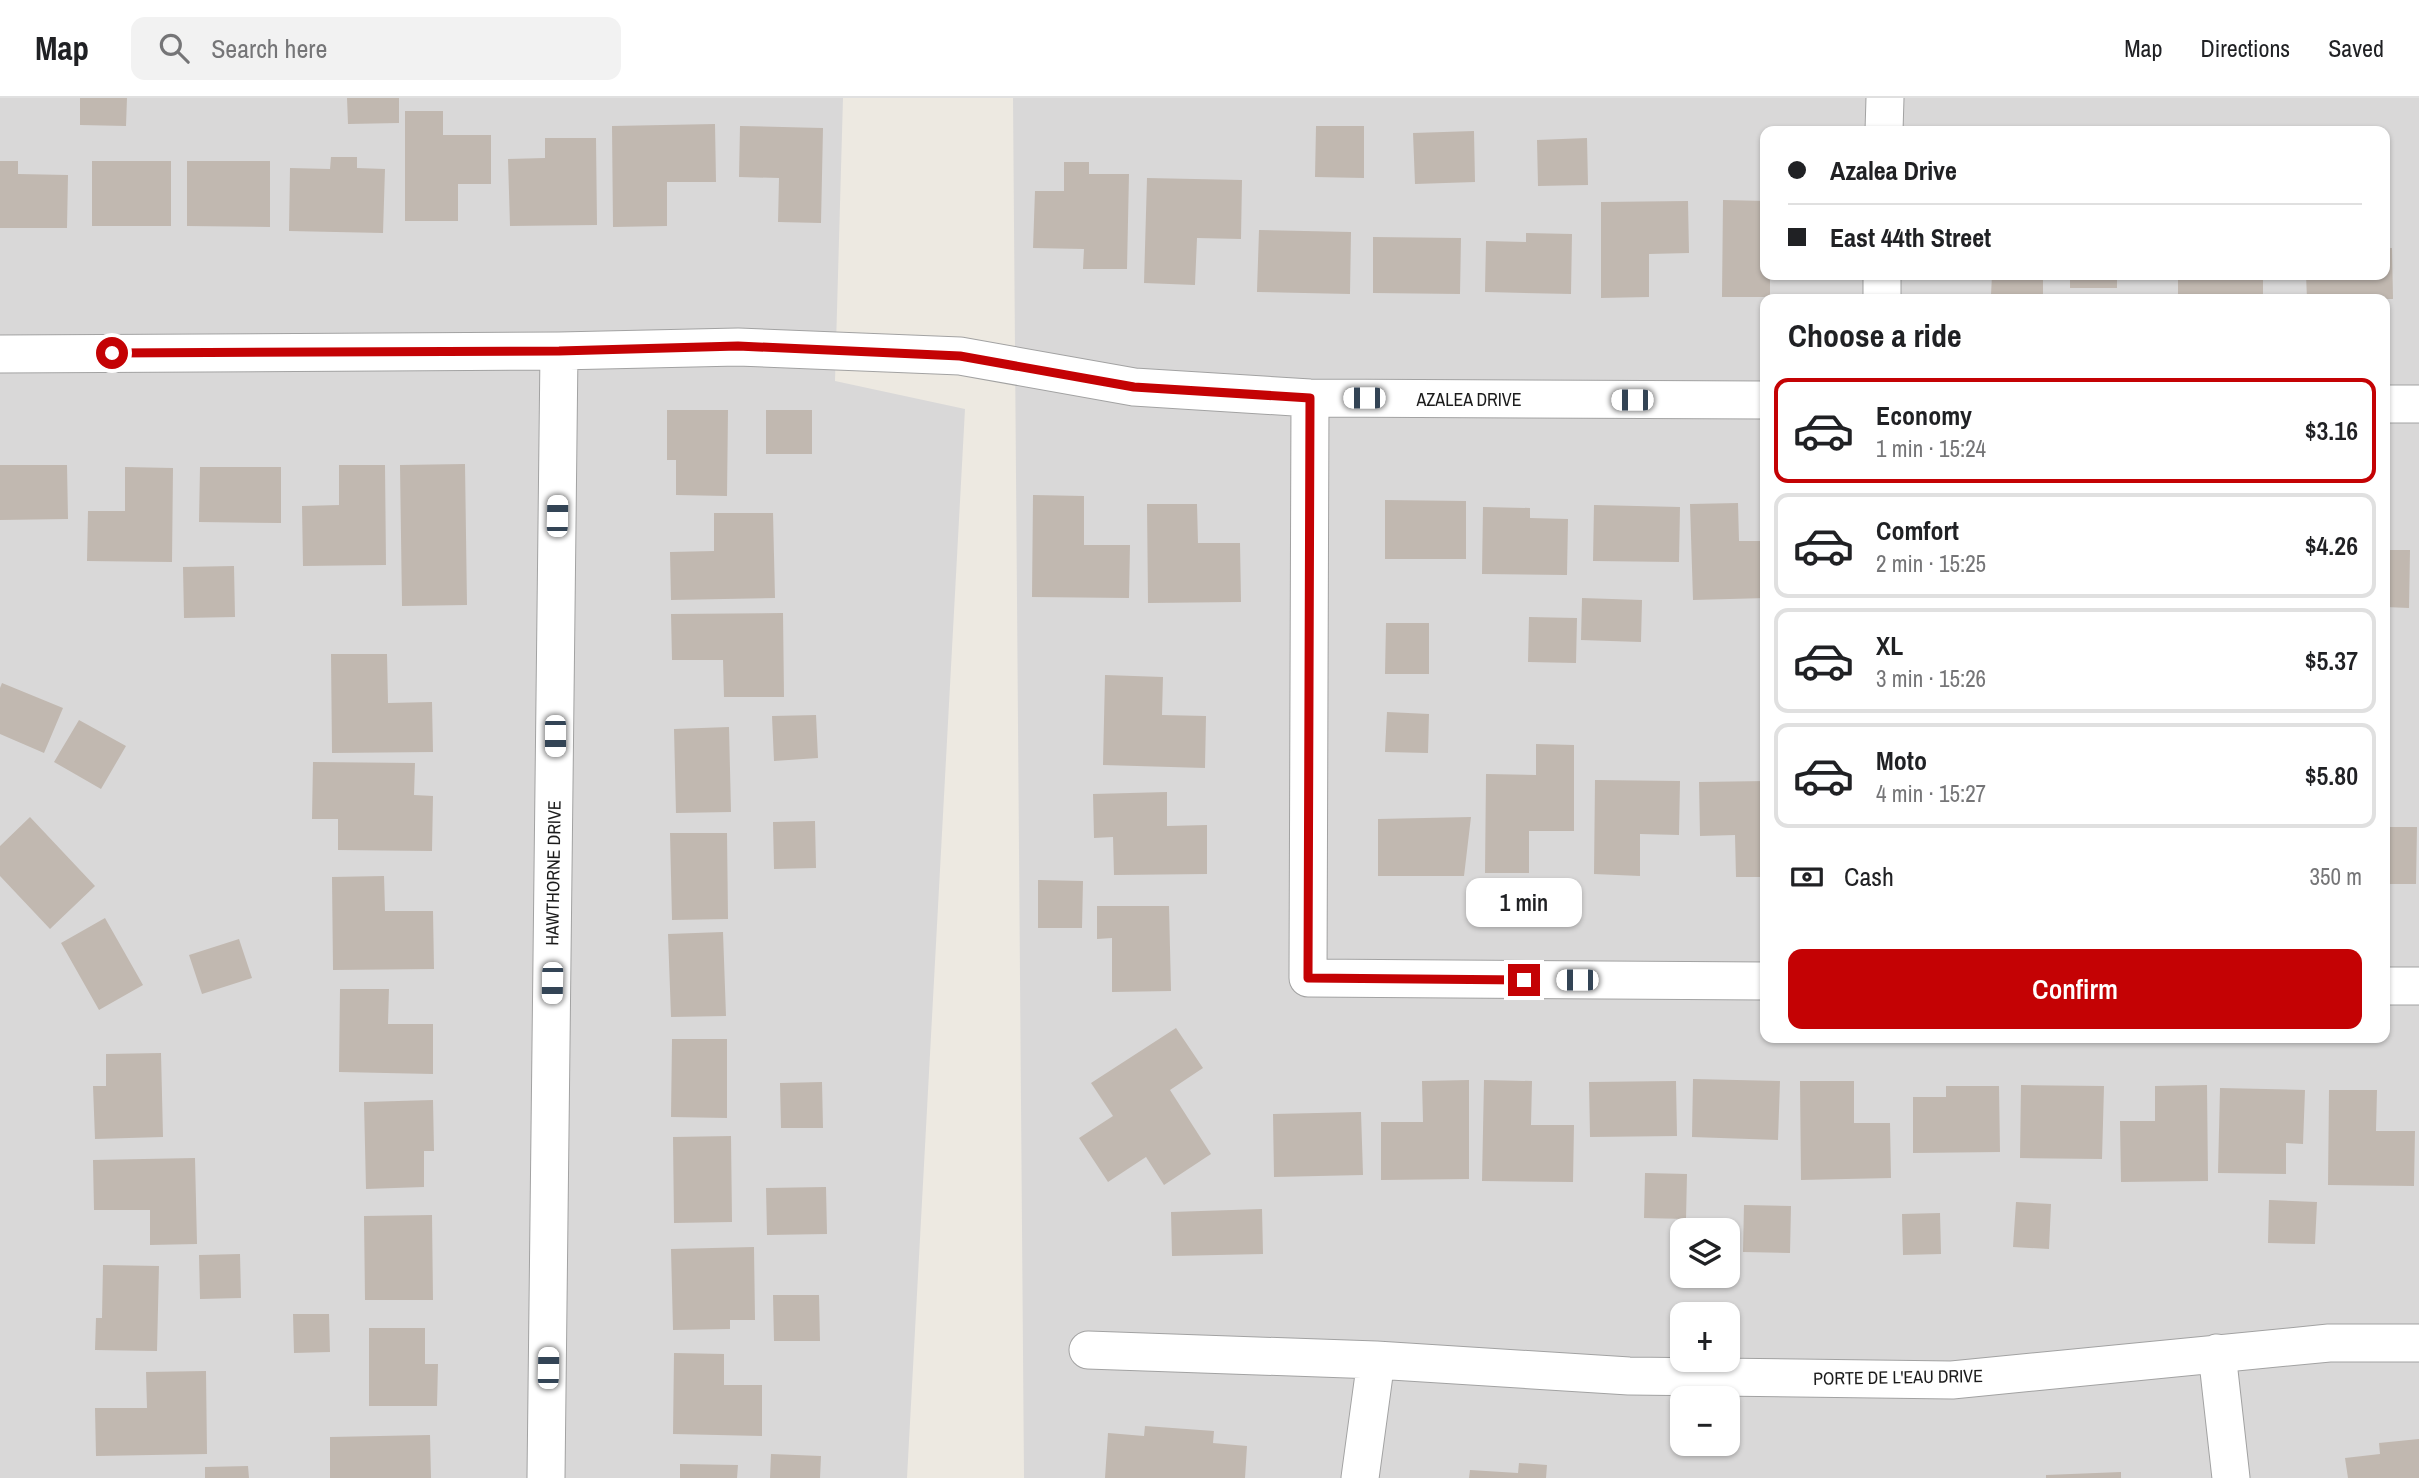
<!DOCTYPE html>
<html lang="en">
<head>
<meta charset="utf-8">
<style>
	:root { --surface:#fff; --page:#f2f2f2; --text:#202124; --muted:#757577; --line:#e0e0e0; --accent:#c40204 }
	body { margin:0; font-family:"Archivo Narrow",sans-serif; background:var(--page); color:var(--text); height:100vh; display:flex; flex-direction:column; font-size:26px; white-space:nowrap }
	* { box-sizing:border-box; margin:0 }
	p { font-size:23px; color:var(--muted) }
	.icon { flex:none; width:38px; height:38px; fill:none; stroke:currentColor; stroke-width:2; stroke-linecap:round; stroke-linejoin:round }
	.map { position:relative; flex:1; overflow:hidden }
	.details { position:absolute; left:1760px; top:196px; width:630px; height:749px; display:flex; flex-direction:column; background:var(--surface); border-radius:14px; box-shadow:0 2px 5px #0004 }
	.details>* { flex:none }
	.top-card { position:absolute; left:1760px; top:28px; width:630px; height:154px; border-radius:14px; box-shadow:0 2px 5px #0004; display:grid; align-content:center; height:154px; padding:0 28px; background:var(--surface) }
	.tools { position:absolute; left:1670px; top:1120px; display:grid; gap:14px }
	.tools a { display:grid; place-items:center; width:70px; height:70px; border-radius:14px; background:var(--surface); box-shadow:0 2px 5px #0004; font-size:35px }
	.end { position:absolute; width:32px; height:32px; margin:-16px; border:9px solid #c40204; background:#fff; box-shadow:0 0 0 4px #fff }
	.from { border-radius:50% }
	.bubble { position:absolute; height:49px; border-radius:14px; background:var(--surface); box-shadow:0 2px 5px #0004; font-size:23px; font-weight:600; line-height:49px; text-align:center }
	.car { position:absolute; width:21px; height:42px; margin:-21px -10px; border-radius:9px; box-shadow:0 0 5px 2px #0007; background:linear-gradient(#fff 24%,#345 0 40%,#fff 0 76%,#345 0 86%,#fff 0) }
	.top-card b { display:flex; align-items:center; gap:24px; height:66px; font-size:26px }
	.top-card b+b { border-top:2px solid var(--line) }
	.top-card i { width:18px; height:18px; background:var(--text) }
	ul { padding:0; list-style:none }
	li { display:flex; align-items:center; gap:21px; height:105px; margin:0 14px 10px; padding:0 14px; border:4px solid var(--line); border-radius:14px }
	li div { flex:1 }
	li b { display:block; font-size:26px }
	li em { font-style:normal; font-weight:600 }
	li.on { border-color:var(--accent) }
	li>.icon { width:63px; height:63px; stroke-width:1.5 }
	h2 { padding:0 28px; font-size:32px; line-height:84px }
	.pay { display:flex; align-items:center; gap:18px; height:77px; padding:0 28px; font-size:26px }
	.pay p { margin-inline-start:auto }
	.primary-button { display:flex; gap:14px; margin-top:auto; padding:14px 28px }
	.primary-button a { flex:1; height:80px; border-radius:14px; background:var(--accent); color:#fff; font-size:28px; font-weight:600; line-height:80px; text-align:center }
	header { display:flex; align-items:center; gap:42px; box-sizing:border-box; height:98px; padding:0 35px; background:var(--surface); border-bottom:2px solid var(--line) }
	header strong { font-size:33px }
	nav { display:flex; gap:38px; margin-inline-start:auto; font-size:24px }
	.search { width:490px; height:63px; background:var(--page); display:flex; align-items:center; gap:18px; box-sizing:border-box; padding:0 24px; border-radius:14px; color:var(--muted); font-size:26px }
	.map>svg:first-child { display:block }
	.residential { fill:#d9d8d8; fill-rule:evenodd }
	.building { fill:#c1b8b0 }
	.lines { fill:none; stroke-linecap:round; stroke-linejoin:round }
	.minor-casing { stroke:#a2a2a2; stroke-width:39 }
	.minor { stroke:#fff; stroke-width:37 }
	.route { stroke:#c40204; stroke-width:9 }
	.labels { text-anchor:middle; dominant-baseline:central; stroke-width:5; stroke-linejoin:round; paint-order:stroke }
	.street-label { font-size:18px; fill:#1b1b1b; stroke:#fff }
</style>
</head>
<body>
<header>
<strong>Map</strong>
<div class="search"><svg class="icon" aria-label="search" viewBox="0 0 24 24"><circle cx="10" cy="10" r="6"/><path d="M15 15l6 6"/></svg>Search here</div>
<nav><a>Map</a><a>Directions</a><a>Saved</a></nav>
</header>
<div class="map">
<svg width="2419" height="1380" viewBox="0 0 2419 1380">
	<rect width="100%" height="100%" fill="#ede9e1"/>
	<path class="residential" d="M0,0H843L835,283L965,311L907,1380H0Z
		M1013,0H2419V1380H1024ZM1766,33H2385V177H1766ZM1766,201H2385V940H1766ZM1682,1132H1727V1178H1682ZM1682,1216H1727V1262H1682ZM1682,1300H1727V1346H1682Z"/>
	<path class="building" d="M80,0H127L126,28L80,27Z
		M347,0H399V25L348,26Z
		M405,13H443V37H491V86H458V123H405Z
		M715,26L716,84H667V128L613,129L612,28Z
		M740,28L823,30L821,125L778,124L779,80L739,79Z
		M1316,28H1364V80L1315,79Z
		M1474,33L1475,84L1415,86L1413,35Z
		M545,40H596L597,127L510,128L508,61L545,60Z
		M1587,40L1588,87L1538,88L1537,42Z
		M331,59H357V70L385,71L383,135L289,133L290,70L330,71Z
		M0,63H18V76L68,77L67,130H0Z
		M92,63H171V128H92Z
		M187,63H270V129L187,128Z
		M1064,64H1089V76H1129L1127,171H1083L1084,151L1033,150L1035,93H1064Z
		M1147,80L1242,82L1241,141L1197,140L1195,187L1144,185Z
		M1723,102L1766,103V177H1770V199H1722Z
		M1688,103L1689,155L1649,156V199L1601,200V104Z
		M1259,132L1351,134L1350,196L1257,194Z
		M1526,135L1572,136L1571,196L1485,194L1486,143L1526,144Z
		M1373,139L1461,140L1460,196L1373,195Z
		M2385,150H2392L2393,201H2307L2306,177H2385Z
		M1992,177H2043V198L1991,197Z
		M2070,177H2117V190H2070Z
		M2178,177H2263V201H2178Z
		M667,312H728L727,398L676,397V362H667Z
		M766,312H812V356H766Z
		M465,366L467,507L402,508L400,367Z
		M0,367H67L68,421L0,422Z
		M339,367H385L386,467L303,468L302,408L339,407Z
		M125,369L173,370L172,464L87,463L88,413H125Z
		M200,369H281V425L199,424Z
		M1033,397L1084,398V447H1130L1129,500L1032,499Z
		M1385,402L1466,403V461H1385Z
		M1738,405L1739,443H1766V500L1693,502L1690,406Z
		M1147,406H1197L1198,445H1240L1241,504L1148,505Z
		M1594,407L1680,409L1679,464L1593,463Z
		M1483,409L1530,410V420L1568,421L1567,477L1482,476Z
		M714,415H773L775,500L671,502L670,454L714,453Z
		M2385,452H2410L2409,510L2385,509Z
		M234,468L235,519L184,520L183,469Z
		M1582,500L1642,502L1641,544L1581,542Z
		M783,515L784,599H724L723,562H672L671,516Z
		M1529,519L1577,520L1576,565L1528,564Z
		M1386,525H1429V576H1385Z
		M331,556H387L388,605L432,604L433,654L332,655Z
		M1105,577L1163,579L1162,617L1206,618L1205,670L1103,667Z
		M2,585L63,610L44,655L0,636V590Z
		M1387,614L1429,616L1428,655L1385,654Z
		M816,617L818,660L774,663L772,618Z
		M79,622L126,648L101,691L54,664Z
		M729,629L731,714L676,715L674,631Z
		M1536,646L1574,647V733H1529V775H1485L1486,676L1536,677Z
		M313,664L415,665L414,697L433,698L432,753L338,752V721H312Z
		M1595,682L1680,683L1679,737L1640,736V778L1594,776Z
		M1766,683V779H1736L1735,737L1700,738L1699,684Z
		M1167,694V728L1207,727V776L1114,777L1113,739L1094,740L1093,696Z
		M30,719L95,788L50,831L0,778V748Z
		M1471,719L1464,778H1378V721Z
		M815,723L816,770L774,771L773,724Z
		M2385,729H2417L2416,786H2385Z
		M670,735H727L728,821L672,822Z
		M384,778L385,813H433L434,871L333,872L332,779Z
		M1038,782L1083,783L1082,830H1038Z
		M1097,808H1169L1171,893L1112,894V840L1097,841Z
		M105,820L143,887L99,912L61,845Z
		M723,834L726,918L671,919L668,836Z
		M239,841L252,880L202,896L189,857Z
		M340,891H389L388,926H433V976L339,974Z
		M1176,930L1203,970L1170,992L1211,1056L1164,1087L1146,1059L1108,1084L1079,1040L1113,1018L1091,985Z
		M672,941H727V1020L671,1019Z
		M161,955L163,1039L95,1041L93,988H106V956Z
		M1693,981L1780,983L1778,1042L1692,1039Z
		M1469,982V1081L1381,1082V1024H1423L1422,983Z
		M1484,982L1532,983L1531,1027H1574L1573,1084L1482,1083Z
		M1676,983L1677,1038L1590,1039L1589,984Z
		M1800,983H1854V1025H1890L1891,1080L1801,1082Z
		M822,984L823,1030H781L780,985Z
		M2021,987L2104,988L2102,1061L2020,1060Z
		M2207,987L2208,1083L2121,1084L2120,1023H2155V988Z
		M1946,988H1999L2000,1054L1913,1055V999H1946Z
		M2220,990L2305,992L2303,1046L2286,1045V1076L2218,1075Z
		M2329,992H2377L2376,1033H2415L2414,1088L2328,1087Z
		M433,1002L434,1053H424V1089L366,1091L364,1004Z
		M1361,1014L1363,1077L1274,1079L1273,1016Z
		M731,1038L732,1124L674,1125L673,1039Z
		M195,1060L197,1146L150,1147V1112H94L93,1062Z
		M1645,1075L1687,1076L1686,1121L1644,1120Z
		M826,1089L827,1136L767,1137L766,1090Z
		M2269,1102L2317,1104L2315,1146L2268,1145Z
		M2016,1104L2051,1106L2049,1151L2013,1149Z
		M1744,1107L1791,1108L1790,1155L1743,1154Z
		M1262,1111L1263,1156L1172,1158L1171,1114Z
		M1940,1115L1941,1156L1903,1157L1902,1116Z
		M432,1117L433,1202H365L364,1118Z
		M754,1149L755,1222H730V1231L673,1232L671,1151Z
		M240,1156L241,1200L200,1201L199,1157Z
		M103,1167L159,1168L157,1253L95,1252L96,1220H102Z
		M773,1197H819L820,1243H774Z
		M293,1216H329L330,1254L294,1255Z
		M369,1230H425V1266H438L437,1308H369Z
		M674,1255L724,1256V1287H762V1338L673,1336Z
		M206,1273L207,1356L96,1358L95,1310H147L146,1274Z
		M1145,1328L1214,1333L1213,1345L1247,1348L1245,1380H1105L1108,1335L1144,1338Z
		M430,1337L431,1380H330V1339Z
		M2419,1341V1380H2348L2345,1360L2380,1356L2379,1345Z
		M771,1356L821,1358L820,1380H770Z
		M1519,1365L1547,1367L1546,1380H1469L1470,1372L1518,1375Z
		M680,1366L738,1367L737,1380H680Z
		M248,1368L249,1380H205V1369Z
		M2121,1374V1380H2046V1377Z"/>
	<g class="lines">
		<defs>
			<path id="minor" d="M1884,33L1885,0
				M1882,201V177
				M0,256L559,253L738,249L960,258L1134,289L1310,300L1766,302
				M1310,300L1308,880L1766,883
				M2385,306H2419
				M2385,888H2419
				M1088,1252L1376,1262L1629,1278L1952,1282L2329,1245H2419
				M2217,1255L2231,1380
				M546,1380L559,253
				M1360,1380L1376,1262"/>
		</defs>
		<use href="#minor" class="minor-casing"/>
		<use href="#minor" class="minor"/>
	</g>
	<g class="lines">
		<path class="route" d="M112,255L559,253L738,248L960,258L1134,289L1310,300L1308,880L1524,882"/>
	</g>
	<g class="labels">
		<g class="street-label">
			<text x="1469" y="301">AZALEA DRIVE</text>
			<text transform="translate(553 775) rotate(-89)">HAWTHORNE DRIVE</text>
			<text transform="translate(1898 1279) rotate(-1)">PORTE DE L'EAU DRIVE</text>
		</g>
	</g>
</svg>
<div class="tools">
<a><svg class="icon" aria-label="layers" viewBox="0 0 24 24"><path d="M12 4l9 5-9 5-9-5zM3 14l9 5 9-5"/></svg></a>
<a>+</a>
<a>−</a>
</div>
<i class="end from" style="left:112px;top:255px"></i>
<i class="end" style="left:1524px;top:882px"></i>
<div class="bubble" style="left:1466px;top:780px;width:116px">1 min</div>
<i class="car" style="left:1364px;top:300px;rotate:270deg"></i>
<i class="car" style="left:1632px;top:302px;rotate:270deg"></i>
<i class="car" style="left:557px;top:418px;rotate:1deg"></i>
<i class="car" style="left:555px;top:638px;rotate:180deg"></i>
<i class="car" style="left:1577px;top:882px;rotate:270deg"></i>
<i class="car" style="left:552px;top:885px;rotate:181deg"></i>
<i class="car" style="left:548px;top:1270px;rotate:1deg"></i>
<div class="top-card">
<b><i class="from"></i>Azalea Drive</b>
<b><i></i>East 44th Street</b>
</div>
<section class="details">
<h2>Choose a ride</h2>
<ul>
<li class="on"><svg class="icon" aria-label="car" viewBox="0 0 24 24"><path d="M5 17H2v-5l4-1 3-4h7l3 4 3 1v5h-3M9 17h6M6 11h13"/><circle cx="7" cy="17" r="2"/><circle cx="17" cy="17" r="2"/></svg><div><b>Economy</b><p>1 min · 15:24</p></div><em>$3.16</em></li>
<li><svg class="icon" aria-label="car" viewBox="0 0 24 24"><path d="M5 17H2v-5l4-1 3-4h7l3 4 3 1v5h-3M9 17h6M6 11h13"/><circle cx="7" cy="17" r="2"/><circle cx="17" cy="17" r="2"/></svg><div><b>Comfort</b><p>2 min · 15:25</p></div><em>$4.26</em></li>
<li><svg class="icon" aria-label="car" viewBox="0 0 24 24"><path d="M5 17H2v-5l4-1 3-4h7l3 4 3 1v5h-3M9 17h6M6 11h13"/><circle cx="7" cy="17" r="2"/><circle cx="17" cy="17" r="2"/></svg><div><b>XL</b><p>3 min · 15:26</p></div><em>$5.37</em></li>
<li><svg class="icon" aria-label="car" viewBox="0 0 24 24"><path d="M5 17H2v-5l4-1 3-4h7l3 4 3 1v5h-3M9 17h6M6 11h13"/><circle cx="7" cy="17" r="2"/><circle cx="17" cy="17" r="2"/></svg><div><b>Moto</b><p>4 min · 15:27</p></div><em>$5.80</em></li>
</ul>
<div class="pay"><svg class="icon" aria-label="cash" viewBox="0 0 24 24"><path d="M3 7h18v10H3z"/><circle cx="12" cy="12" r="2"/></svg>Cash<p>350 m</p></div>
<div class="primary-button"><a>Confirm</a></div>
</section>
</div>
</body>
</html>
